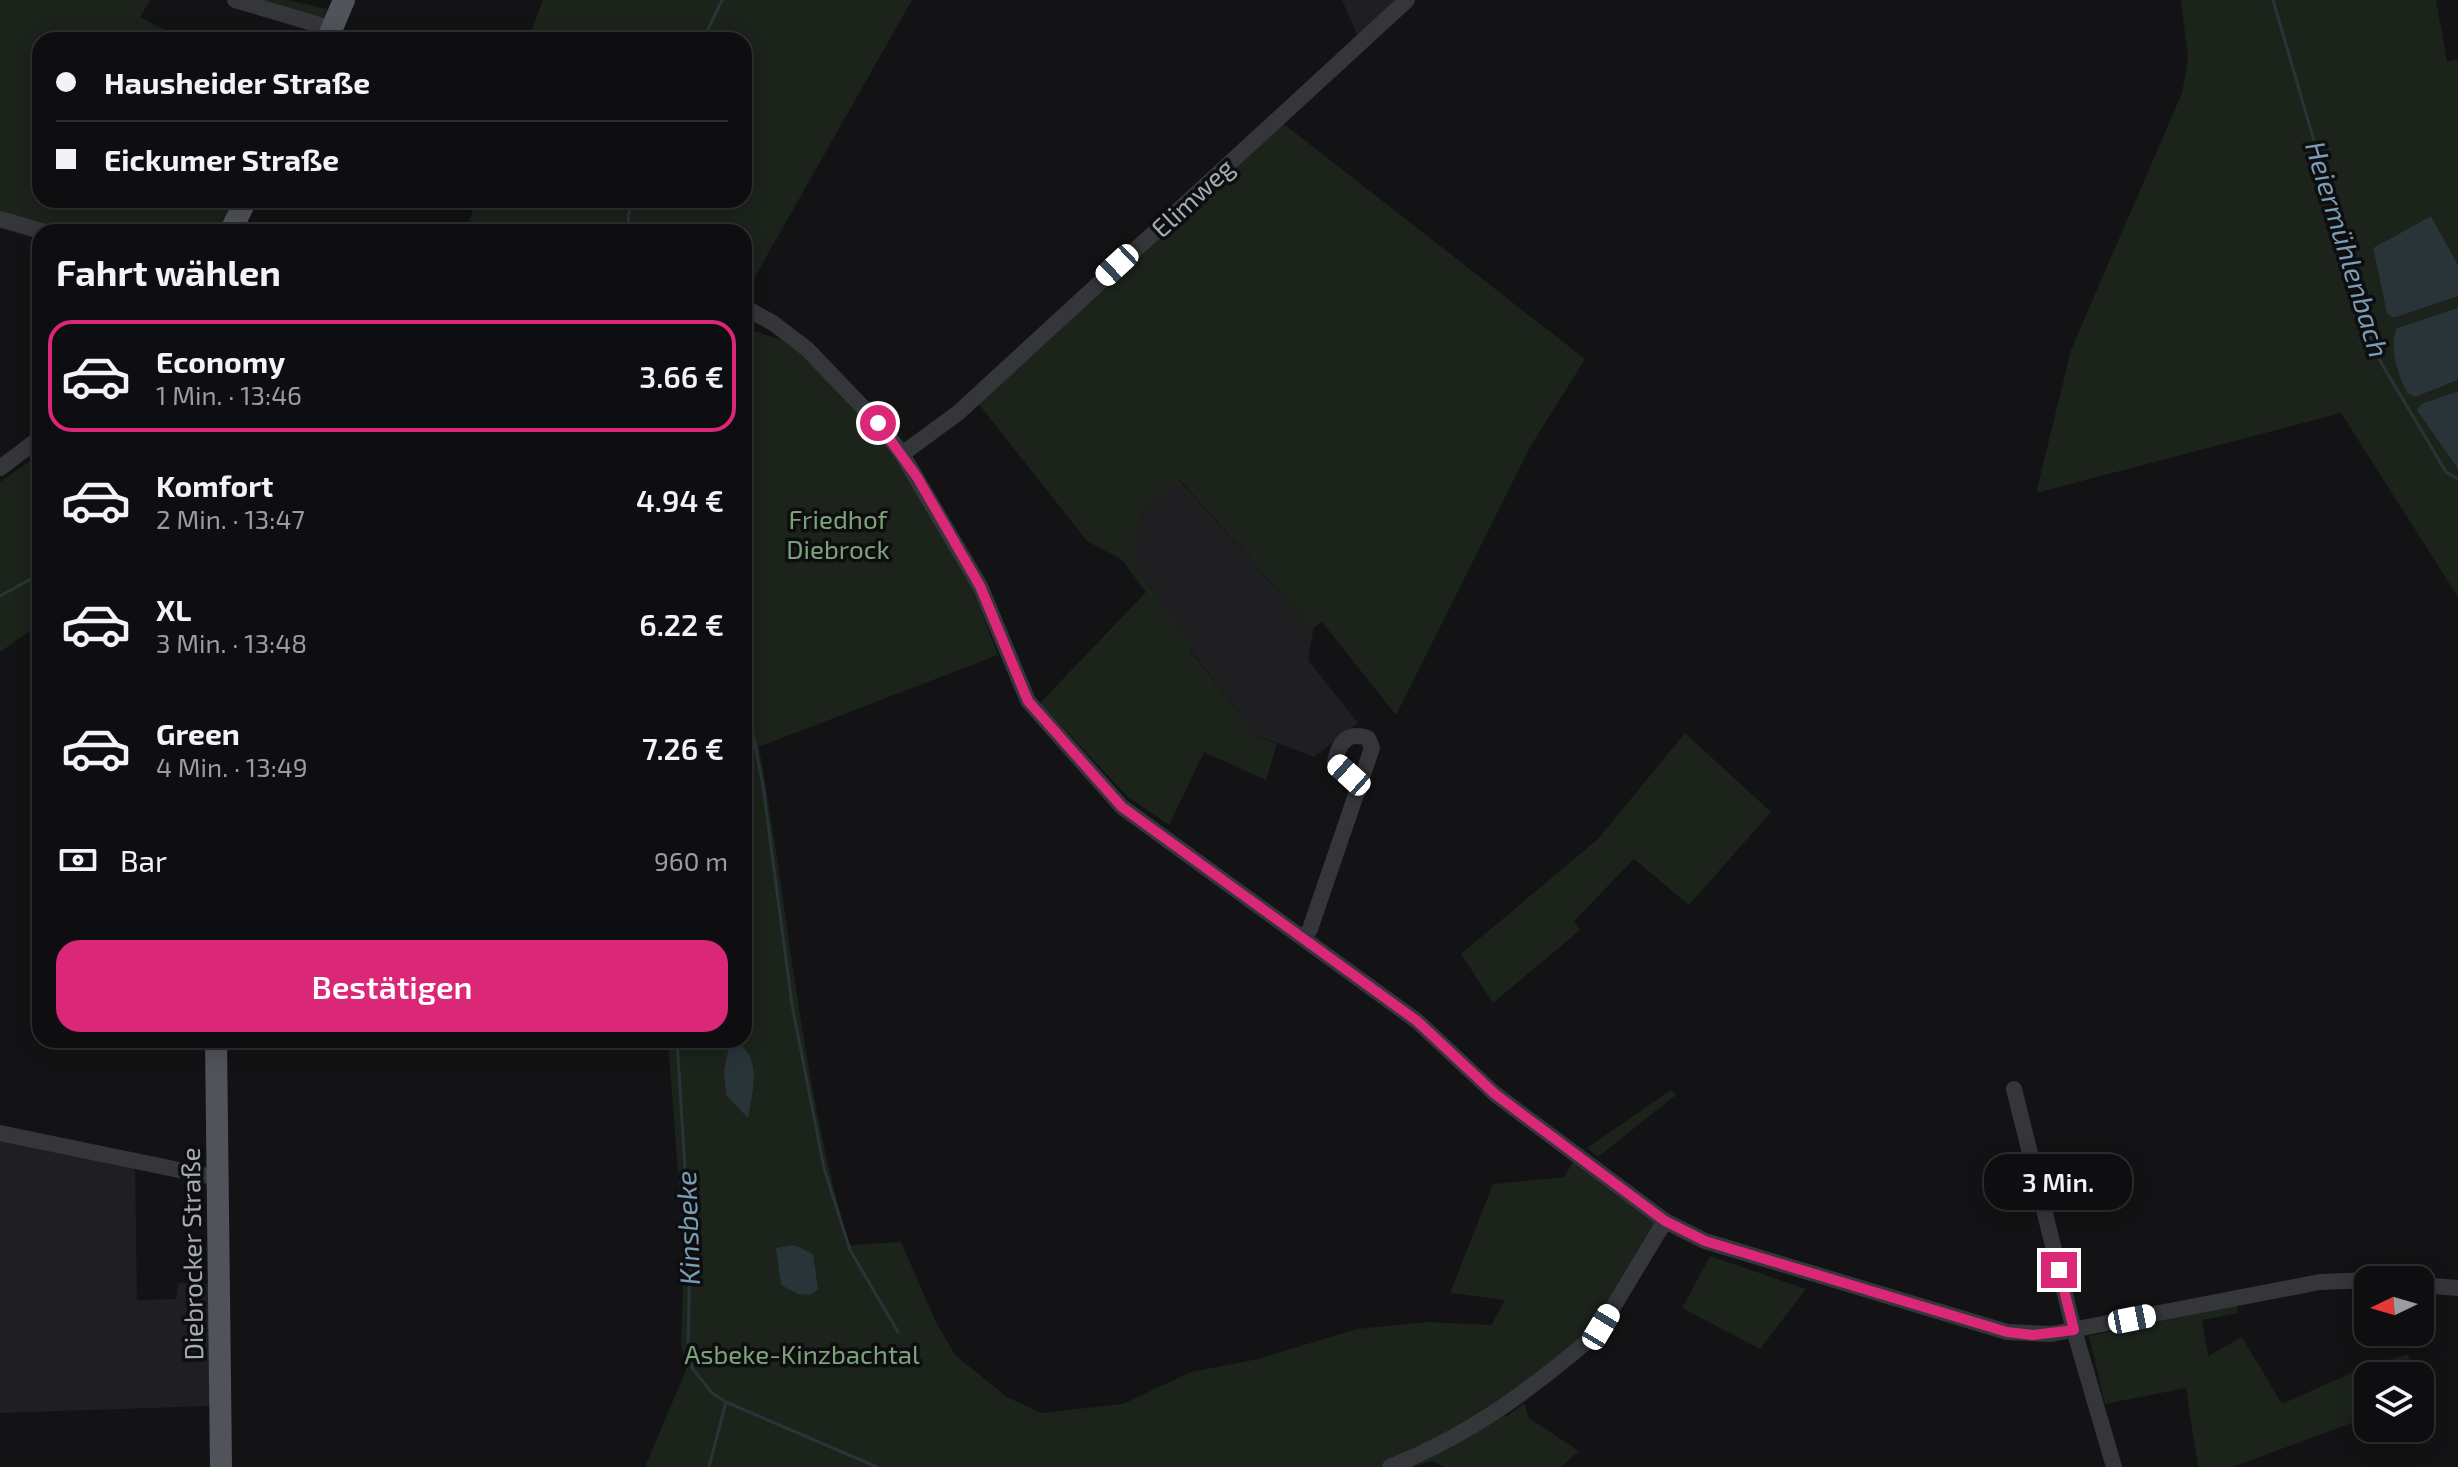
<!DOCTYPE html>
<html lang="de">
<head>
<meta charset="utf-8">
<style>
	:root { --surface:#0e0e10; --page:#1c1c1e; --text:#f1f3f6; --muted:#9b9c9f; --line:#2e2e30; --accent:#db2777 }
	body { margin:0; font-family:"Exo 2",sans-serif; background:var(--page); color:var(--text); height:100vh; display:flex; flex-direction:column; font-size:30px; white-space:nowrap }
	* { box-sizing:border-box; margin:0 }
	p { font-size:26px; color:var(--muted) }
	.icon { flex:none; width:44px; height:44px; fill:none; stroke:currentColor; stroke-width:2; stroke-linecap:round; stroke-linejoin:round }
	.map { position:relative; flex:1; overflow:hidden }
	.side { position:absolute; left:32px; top:224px; width:720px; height:824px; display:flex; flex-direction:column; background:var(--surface); border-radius:24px; box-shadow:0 4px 20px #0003,0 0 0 2px var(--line) }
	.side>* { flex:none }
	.hud { position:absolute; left:32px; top:32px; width:720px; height:176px; border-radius:24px; box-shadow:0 4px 20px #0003,0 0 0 2px var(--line); display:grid; align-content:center; height:176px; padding:0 24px; background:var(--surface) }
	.needle { width:52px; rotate:265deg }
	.buttons { position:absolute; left:2354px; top:1266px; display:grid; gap:16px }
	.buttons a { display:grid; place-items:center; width:80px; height:80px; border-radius:16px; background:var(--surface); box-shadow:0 4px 20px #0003,0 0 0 2px var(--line); font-size:40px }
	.end { position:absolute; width:36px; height:36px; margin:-18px; border:10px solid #db2777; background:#fff; box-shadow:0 0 0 4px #fff }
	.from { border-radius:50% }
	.bubble { position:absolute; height:56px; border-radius:24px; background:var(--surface); box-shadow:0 4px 20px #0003,0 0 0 2px var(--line); font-size:26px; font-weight:600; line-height:56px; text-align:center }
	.car { position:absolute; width:24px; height:48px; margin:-24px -12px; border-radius:10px; box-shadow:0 0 6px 2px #0007; background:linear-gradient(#fff 24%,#345 0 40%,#fff 0 76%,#345 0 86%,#fff 0) }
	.hud b { display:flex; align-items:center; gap:28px; height:76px; font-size:30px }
	.hud b+b { border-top:2px solid var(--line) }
	.hud i { width:20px; height:20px; background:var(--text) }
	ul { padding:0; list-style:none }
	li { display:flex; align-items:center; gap:24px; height:112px; margin:0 16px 12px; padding:0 8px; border:4px solid transparent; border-radius:24px }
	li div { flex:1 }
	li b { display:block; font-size:30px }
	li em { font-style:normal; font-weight:600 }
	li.active { border-color:var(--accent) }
	li>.icon { width:72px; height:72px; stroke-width:1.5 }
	h2 { padding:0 24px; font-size:36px; line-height:96px }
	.pay { display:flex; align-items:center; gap:20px; height:88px; padding:0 24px; font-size:30px }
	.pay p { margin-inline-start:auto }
	.action { display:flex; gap:16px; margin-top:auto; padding:16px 24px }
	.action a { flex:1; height:92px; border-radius:24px; background:var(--accent); color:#fff; font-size:32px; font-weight:600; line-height:92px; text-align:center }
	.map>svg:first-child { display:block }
	.built { fill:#1f1f22 }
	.green { fill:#1b231b }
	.water { fill:#293439 }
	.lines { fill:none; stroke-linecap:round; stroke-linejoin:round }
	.stream { stroke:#293439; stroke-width:3 }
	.minor { stroke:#34363a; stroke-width:16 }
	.major { stroke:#505359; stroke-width:22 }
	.route { stroke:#db2777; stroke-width:10 }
	.labels { text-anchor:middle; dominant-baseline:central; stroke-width:7; stroke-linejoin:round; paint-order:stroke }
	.street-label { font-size:26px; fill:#a4abb6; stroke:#0e0e10 }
	.park-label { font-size:26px; fill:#7ba27a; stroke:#0e0e10 }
	.water-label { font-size:28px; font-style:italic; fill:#799db4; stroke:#0e0e10 }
</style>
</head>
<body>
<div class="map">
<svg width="2458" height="1467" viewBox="0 0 2458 1467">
	<rect width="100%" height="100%" fill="#131315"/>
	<path class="built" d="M1342,0H1403L1359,39Z
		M1179,480L1304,620L1314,627L1308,660L1358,723L1314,757L1256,735L1109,543Z
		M0,1136L135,1166L137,1300L176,1299L178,1283L210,1284V1406L0,1413Z"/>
	<path class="green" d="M0,0H150L140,17L184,40H40V200H239L223,232H40V240L0,228Z
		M255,0H287L331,10L326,23Z
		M543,0H912L744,296V232H465L477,200H744V40H528Z
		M2181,0H2436L2447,62L2458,59V265L2431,216L2373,248L2387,314L2394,318L2458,296V308L2397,328L2415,397L2458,380V391L2421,404L2418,410L2458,469V597L2341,413L2036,493L2071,350L2182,93L2188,58Z
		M1280,121L1585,359L1530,447L1396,715L1322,622L1314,627L1304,620L1180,480L1142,513L1135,535L1136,568L1190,644V650L1256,735L1277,744L1266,780L1204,752L1169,825L1127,796L1040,703L1146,592L1122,560L1087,541L977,402Z
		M744,328L782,340L807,357L876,424L971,585L998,655L759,747C789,913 801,1082 849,1245L901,1242L936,1322L955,1355L1007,1397L1041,1413L1123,1404L1191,1372L1258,1359L1357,1329L1427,1322L1491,1325L1505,1300L1450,1293L1493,1184L1564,1177L1575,1159L1660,1221L1595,1327L1502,1410L1506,1417L1524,1403L1529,1418L1579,1451L1561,1467H1444L1432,1461L1413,1467H645L686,1370L681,1344L684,1252L668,1040H744Z
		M40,454V634L28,632L0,652V482Z
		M1685,733L1771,812L1689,905L1634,859L1574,921L1580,930L1493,1003L1461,954L1598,839Z
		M1671,1090L1676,1095L1598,1157L1587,1148Z
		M1710,1256L1806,1289L1760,1349L1682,1308Z
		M2237,1305L2238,1313L2202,1320L2208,1356L2242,1337L2282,1404L2360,1369L2408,1354L2413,1376H2368V1417L2232,1467H2198L2186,1388L2105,1404L2089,1336Z"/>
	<path class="water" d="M2431,216L2458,265V296L2394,318L2387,314L2373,248Z
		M2458,308V380L2415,397L2407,393C2398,373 2388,349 2397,328Z
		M2458,391V469L2417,410L2421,404Z
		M737,1043C763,1056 752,1095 748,1118L726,1095L724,1071L729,1047Z
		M794,1245L813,1254L818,1289L810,1295L798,1294L781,1285L776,1248Z"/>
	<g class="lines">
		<path class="stream" d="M2273,0L2376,354L2446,472L2458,479
			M703,40L722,0
			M630,232L628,217L632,200
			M0,596L40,574
			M744,687L763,786L792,1005L824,1168L850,1250L898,1332
			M677,1040L690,1250L688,1348L692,1368L712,1393L726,1402L877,1467
			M709,1467L726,1402"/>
		<path class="minor" d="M235,0L316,24L331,31
			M0,219L45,232
			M744,307L773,323L807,349L878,423L902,454L980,586L1028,701L1122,807L1417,1021L1495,1094L1665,1221L1705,1241L2007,1332L2051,1334L2320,1282L2372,1280
			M902,454L958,413L1407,0
			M0,468L40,438
			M1304,937L1310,929L1372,748L1368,738C1346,731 1339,743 1335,762L1349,775L1358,791
			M2014,1089L2074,1330L2114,1467
			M0,1133L218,1178
			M2420,1285L2458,1288
			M1390,1467C1469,1435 1525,1394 1590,1339L1601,1327L1665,1221"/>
		<path class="major" d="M327,40L344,0
			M230,232L246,200
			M216,1040L221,1467"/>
	</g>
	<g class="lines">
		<path class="route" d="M878,423L917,477L980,586L1028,701L1122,807L1417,1021L1495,1094L1665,1221L1705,1241L2007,1332L2033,1335L2074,1330L2059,1270"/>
	</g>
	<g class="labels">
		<g class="street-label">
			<text transform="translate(1192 197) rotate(-43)">Elimweg</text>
			<text transform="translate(191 1254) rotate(-91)">Diebrocker Straße</text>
		</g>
		<g class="park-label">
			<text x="838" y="518">Friedhof<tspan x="838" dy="30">Diebrock</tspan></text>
			<text x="802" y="1353">Asbeke-Kinzbachtal</text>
		</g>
		<g class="water-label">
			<text transform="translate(2348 249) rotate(73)">Heiermühlenbach</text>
			<text transform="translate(687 1228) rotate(-92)">Kinsbeke</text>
		</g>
	</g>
</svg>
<div class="buttons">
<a><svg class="needle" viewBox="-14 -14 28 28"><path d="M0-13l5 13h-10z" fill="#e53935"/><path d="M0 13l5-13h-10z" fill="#9b9c9f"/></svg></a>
<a><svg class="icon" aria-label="layers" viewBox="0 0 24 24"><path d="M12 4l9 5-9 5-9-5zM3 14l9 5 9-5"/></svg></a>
</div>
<i class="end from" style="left:878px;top:423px"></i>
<i class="end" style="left:2059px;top:1270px"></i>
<div class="bubble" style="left:1984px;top:1154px;width:148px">3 Min.</div>
<i class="car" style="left:1117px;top:265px;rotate:227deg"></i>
<i class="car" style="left:1349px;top:775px;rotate:312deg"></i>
<i class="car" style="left:2132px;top:1319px;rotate:79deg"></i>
<i class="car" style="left:1601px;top:1327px;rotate:31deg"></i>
<div class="hud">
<b><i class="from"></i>Hausheider Straße</b>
<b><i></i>Eickumer Straße</b>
</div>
<section class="side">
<h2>Fahrt wählen</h2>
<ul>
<li class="active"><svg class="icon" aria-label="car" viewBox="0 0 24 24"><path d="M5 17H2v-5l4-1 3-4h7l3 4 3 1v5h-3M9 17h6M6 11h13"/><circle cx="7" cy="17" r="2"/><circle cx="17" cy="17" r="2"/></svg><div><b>Economy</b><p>1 Min. · 13:46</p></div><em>3.66 €</em></li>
<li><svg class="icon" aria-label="car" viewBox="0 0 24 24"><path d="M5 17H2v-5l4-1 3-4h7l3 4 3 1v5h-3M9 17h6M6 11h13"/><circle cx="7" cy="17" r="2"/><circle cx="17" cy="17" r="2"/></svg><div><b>Komfort</b><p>2 Min. · 13:47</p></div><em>4.94 €</em></li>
<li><svg class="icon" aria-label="car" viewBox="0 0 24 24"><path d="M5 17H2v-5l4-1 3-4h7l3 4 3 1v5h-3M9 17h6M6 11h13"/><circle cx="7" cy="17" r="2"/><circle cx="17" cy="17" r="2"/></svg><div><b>XL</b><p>3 Min. · 13:48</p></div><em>6.22 €</em></li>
<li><svg class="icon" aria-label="car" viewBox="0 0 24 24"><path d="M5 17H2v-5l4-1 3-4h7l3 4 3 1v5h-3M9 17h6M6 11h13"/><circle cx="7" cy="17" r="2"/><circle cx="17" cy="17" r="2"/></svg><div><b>Green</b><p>4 Min. · 13:49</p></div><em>7.26 €</em></li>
</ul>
<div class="pay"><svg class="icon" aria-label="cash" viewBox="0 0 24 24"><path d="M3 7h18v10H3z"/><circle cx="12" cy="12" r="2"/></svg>Bar<p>960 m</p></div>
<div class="action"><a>Bestätigen</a></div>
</section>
</div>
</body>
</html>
